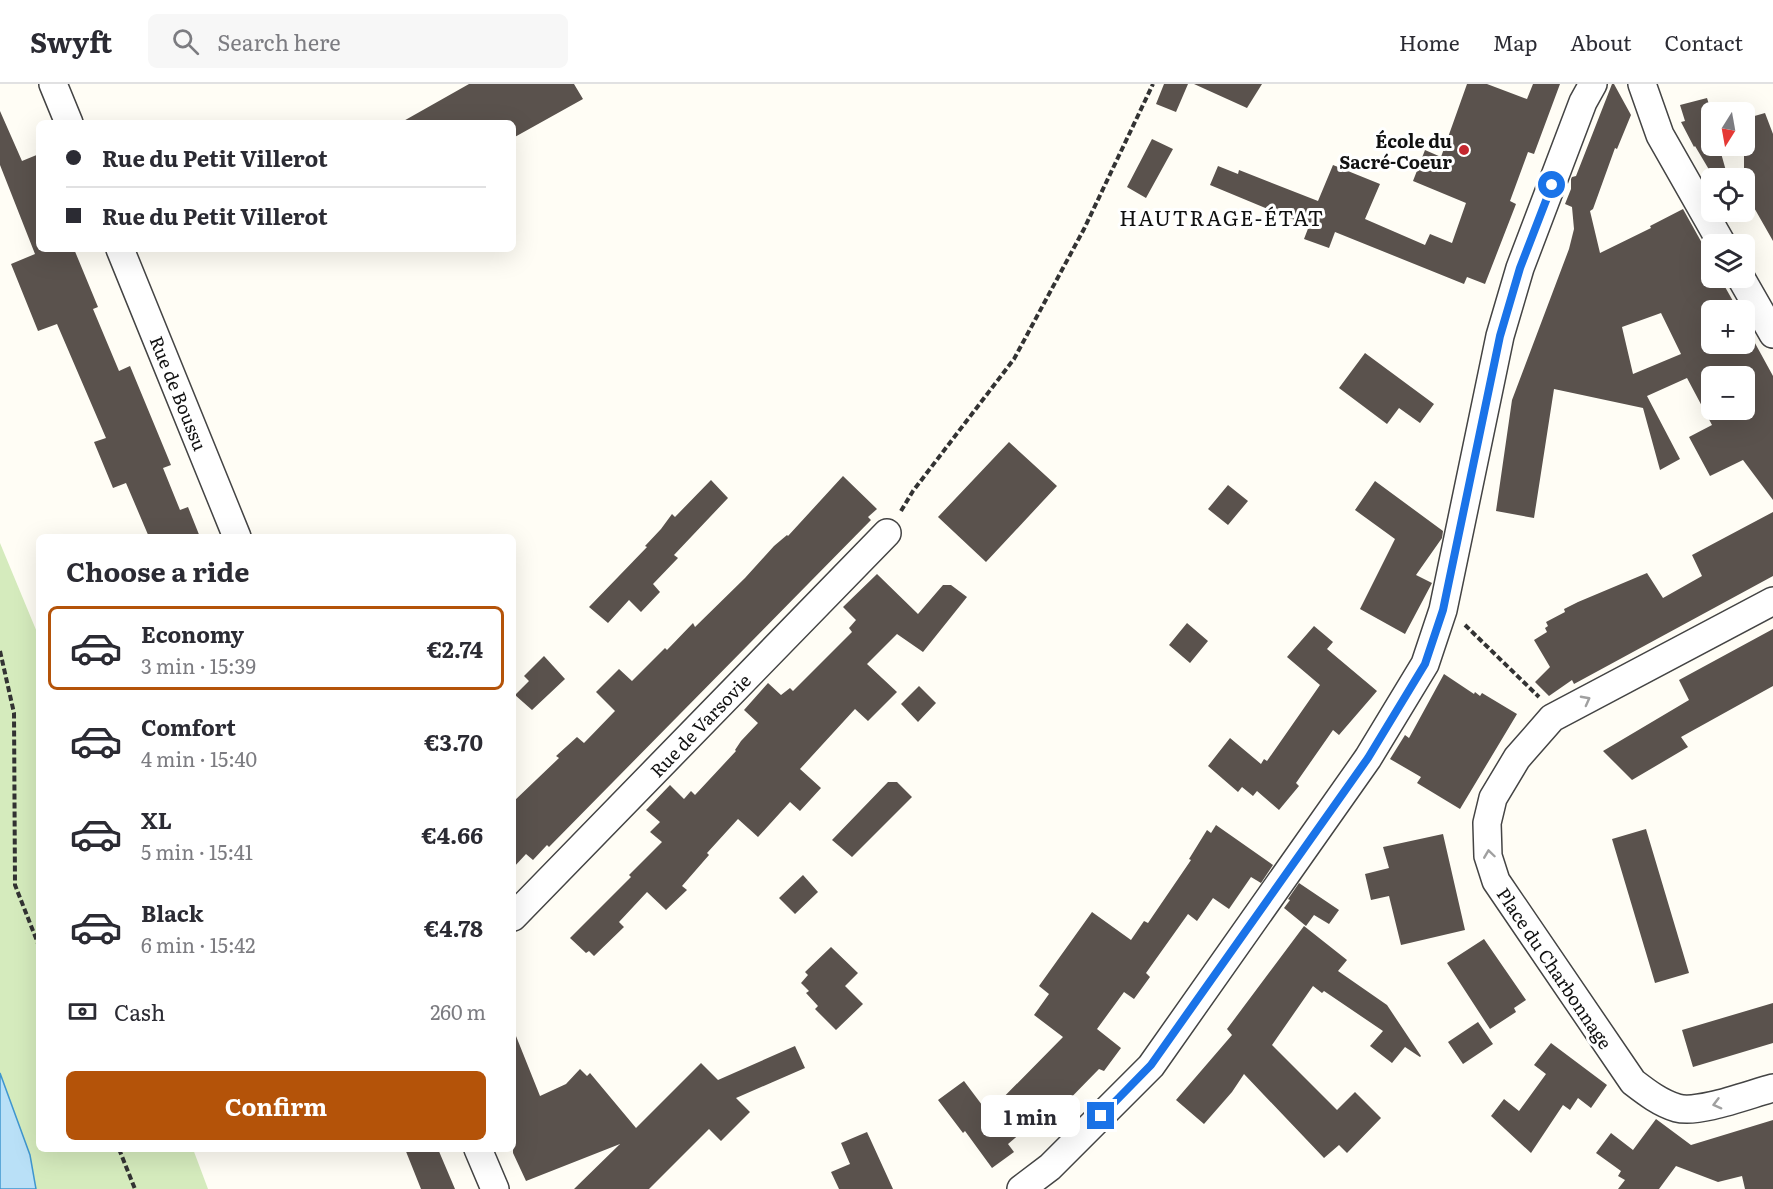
<!DOCTYPE html>
<html lang="en">
<head>
<meta charset="utf-8">
<style>
	:root { --surface:#fff; --page:#f7f7f7; --text:#2b2b33; --muted:#7c7c81; --line:#e1e1e2; --accent:#b45309 }
	body { margin:0; font-family:Literata,serif; background:var(--page); color:var(--text); height:100vh; display:flex; flex-direction:column; font-size:22px; white-space:nowrap }
	* { box-sizing:border-box; margin:0 }
	p { font-size:20px; color:var(--muted) }
	.icon { flex:none; width:33px; height:33px; fill:none; stroke:currentColor; stroke-width:2; stroke-linecap:round; stroke-linejoin:round }
	.map { position:relative; flex:1; overflow:hidden }
	.sheet { position:absolute; left:36px; top:450px; width:480px; height:618px; display:flex; flex-direction:column; background:var(--surface); border-radius:9px; box-shadow:0 6px 24px #0002 }
	.sheet>* { flex:none }
	.top-card { position:absolute; left:36px; top:36px; width:480px; height:132px; border-radius:9px; box-shadow:0 6px 24px #0002; display:grid; align-content:center; height:132px; padding:0 30px; background:var(--surface) }
	.needle { width:39px; rotate:191deg }
	.controls { position:absolute; left:1701px; top:18px; display:grid; gap:12px }
	.controls a { display:grid; place-items:center; width:54px; height:54px; border-radius:9px; background:var(--surface); box-shadow:0 6px 24px #0002; font-size:30px }
	.end { position:absolute; width:27px; height:27px; margin:-14px; border:8px solid #1a73e8; background:#fff; box-shadow:0 0 0 3px #fff }
	.from { border-radius:50% }
	.bubble { position:absolute; height:42px; border-radius:9px; background:var(--surface); box-shadow:0 6px 24px #0002; font-size:20px; font-weight:700; line-height:42px; text-align:center }
	.top-card b { display:flex; align-items:center; gap:21px; height:57px; font-size:22px }
	.top-card b+b { border-top:2px solid var(--line) }
	.top-card i { width:15px; height:15px; background:var(--text) }
	ul { padding:0; list-style:none }
	li { display:flex; align-items:center; gap:18px; height:84px; margin:0 12px 9px; padding:0 18px; border:3px solid transparent; border-radius:9px }
	li div { flex:1 }
	li b { display:block; font-size:22px }
	li em { font-style:normal; font-weight:700 }
	li.active { border-color:var(--accent) }
	li>.icon { width:54px; height:54px; stroke-width:1.5 }
	h2 { padding:0 30px; font-size:27px; line-height:72px }
	.pay { display:flex; align-items:center; gap:15px; height:66px; padding:0 30px; font-size:22px }
	.pay p { margin-inline-start:auto }
	.cta { display:flex; gap:12px; margin-top:auto; padding:12px 30px }
	.cta a { flex:1; height:69px; border-radius:9px; background:var(--accent); color:#fff; font-size:24px; font-weight:700; line-height:69px; text-align:center }
	header { display:flex; align-items:center; gap:36px; box-sizing:border-box; height:84px; padding:0 30px; background:var(--surface); border-bottom:2px solid var(--line) }
	header strong { font-size:28px }
	nav { display:flex; gap:33px; margin-inline-start:auto; font-size:21px }
	.search { width:420px; height:54px; background:var(--page); display:flex; align-items:center; gap:15px; box-sizing:border-box; padding:0 21px; border-radius:9px; color:var(--muted); font-size:22px }
	.map>svg:first-child { display:block }
	.green { fill:#d5ebbd }
	.water { fill:#b9e0f7; stroke:#3f96cf; stroke-width:1.5 }
	.building { fill:#5a524d; fill-rule:evenodd }
	.lines { fill:none; stroke-linecap:round; stroke-linejoin:round }
	.minor-casing { stroke:#444; stroke-width:30 }
	.path { stroke:#333; stroke-width:4; stroke-dasharray:6 3; stroke-linecap:butt }
	.minor { stroke:#fff; stroke-width:27 }
	.oneway { stroke:#a0a0a0 }
	.route { stroke:#1a73e8; stroke-width:8 }
	.poi-dot { fill:#c4262e; stroke:#fff; stroke-width:2 }
	.labels { text-anchor:middle; dominant-baseline:central; stroke-width:6; stroke-linejoin:round; paint-order:stroke }
	.poi-label { font-size:18px; font-weight:bold; fill:#111; stroke:#fff; text-anchor:end }
	.street-label { font-size:18px; fill:#111; stroke:#fff }
	.quarter-label { font-size:21px; letter-spacing:1.5px; fill:#111; stroke:#fff }
</style>
</head>
<body>
<header>
<strong>Swyft</strong>
<div class="search"><svg class="icon" aria-label="search" viewBox="0 0 24 24"><circle cx="10" cy="10" r="6"/><path d="M15 15l6 6"/></svg>Search here</div>
<nav><a>Home</a><a>Map</a><a>About</a><a>Contact</a></nav>
</header>
<div class="map">
<svg width="1773" height="1105" viewBox="0 0 1773 1105">
	<rect width="100%" height="100%" fill="#fffdf5"/>
	<path class="green" d="M0,459L39,553V1065H193L208,1105H36L30,1071L0,989Z"/>
	<path class="water" d="M0,989L30,1071L36,1105H0Z"/>
	<path class="building" d="M469,0H574L583,15L513,54V39H400Z
		M1164,0H1188L1176,28L1156,20Z
		M1194,0H1262L1247,24Z
		M1467,0H1487L1527,15L1533,0H1560L1534,70L1528,68L1510,117L1516,120L1485,200L1467,193L1464,200L1335,148L1329,164L1304,155L1309,142L1210,101L1218,82L1238,90L1239,86L1318,117L1333,81L1380,100L1365,135L1425,161L1430,150L1452,159L1466,119L1413,97L1425,66L1441,73Z
		M1612,0H1614L1631,31L1617,65L1615,64L1593,125L1590,127L1600,169L1651,144L1650,142L1683,125L1712,177V194H1720L1738,226H1712V260H1744V239L1773,292V416L1743,376L1710,392L1689,353L1712,341L1687,294L1647,312L1680,375L1660,386L1643,324L1554,305L1534,434L1496,427L1512,316L1569,165L1574,145L1572,123L1565,120L1571,105V95L1572,93L1576,92ZM1661,229L1681,270L1633,290L1622,243ZM1712,292H1744V326H1712Z
		M1707,14L1712,30V62H1719L1728,94H1714L1695,62L1694,63L1681,38L1685,37L1680,21Z
		M0,27L22,77L39,70V165H74L98,223L93,225L119,287L130,282L171,381L163,384L180,426L188,423L200,453H149L126,399L113,404L94,358L106,354L57,240L38,247L11,180L35,170L0,81Z
		M1765,29L1773,50V157L1744,106V35Z
		M1152,55L1173,65L1146,114L1127,103Z
		M1365,269L1434,320L1420,339L1399,324L1387,340L1339,304Z
		M1009,358L1057,402L986,478L938,433Z
		M843,392L877,425L868,433L871,436L549,763L547,761L533,776L526,770L513,784V718L559,674L556,672L577,653L584,659L615,627L596,608L619,585L632,597L665,564L667,566L693,539L695,543L745,494L774,462L787,451L788,452Z
		M711,396L728,414L674,471L678,474L653,500L660,508L641,528L629,516L608,539L589,523L647,463L645,462L661,445L672,430L675,433Z
		M1375,397L1443,447L1442,454L1416,491L1432,499L1405,550L1360,525L1395,455L1355,426Z
		M1228,401L1248,417L1228,441L1208,425Z
		M1773,428V492L1574,600L1572,596L1549,612L1535,598L1550,583L1534,556L1547,548L1545,544L1548,542L1546,538L1565,528L1564,525L1578,518L1647,489L1663,514L1702,492L1692,471Z
		M877,490L918,530L943,501H951L967,513L923,568L897,550L867,580L897,608L868,637L855,625L800,685L821,704L800,727L790,718L758,753L738,735L707,769L709,771L682,802L687,806L666,826L647,808L619,838L624,843L594,872L589,867L586,869L570,854L631,793L629,791L662,758L650,748L660,738L646,726L670,701L684,715L691,707L695,711L736,667L735,666L741,657L758,639L744,626L768,599L781,611L790,604L793,607L852,548L849,544L856,536L843,523Z
		M1187,539L1208,557L1190,579L1169,561Z
		M1314,542L1333,558L1327,565L1377,607L1339,651L1333,646L1296,699L1299,702L1279,726L1257,707L1253,712L1242,703L1238,708L1208,682L1230,654L1261,680L1264,675L1267,677L1320,601L1287,573Z
		M1773,545V602L1681,653L1688,663L1632,696L1603,667L1689,616L1679,596Z
		M544,572L565,595L532,626L515,611L529,597L524,592Z
		M1444,590L1474,610L1475,608L1480,612L1482,609L1517,630L1460,725L1417,699L1421,693L1390,675L1405,651L1409,654Z
		M919,602L936,619L918,638L901,620Z
		M888,698H897L912,713L852,773L832,756Z
		M1216,741L1273,781L1261,799L1251,793L1229,825L1213,814L1197,837L1188,830L1146,889L1150,893L1134,915L1124,908L1097,945L1121,964L1104,987L1099,985L1055,1030L1051,1026L1041,1036L1039,1034L1008,1060L1014,1068L992,1084L965,1047L963,1049L938,1016L964,997L988,1029L1063,953L1034,931L1049,910L1039,902L1092,828L1131,856L1144,837L1148,839L1191,776L1189,775L1207,746L1211,749Z
		M1646,745L1689,889L1655,899L1612,755Z
		M1443,750L1465,846L1401,861L1389,812L1371,816L1365,790L1389,784L1383,763Z
		M803,791L818,808L795,830L779,814Z
		M1299,799L1339,826L1329,840L1314,831L1306,842L1284,824L1290,816L1288,815Z
		M1304,842L1347,876L1338,887L1387,921L1421,972L1420,973L1405,963L1392,979L1370,962L1383,947L1324,907L1322,909L1313,902L1272,961L1337,1026L1355,1008L1381,1034L1347,1069L1339,1061L1324,1074L1244,990L1232,1008L1204,1040L1176,1016L1232,951L1227,945Z
		M1484,855L1526,916L1514,924L1516,928L1490,945L1447,879Z
		M831,863L858,889L845,902L863,920L836,946L815,925L818,922L806,909L809,907L801,899L808,891L805,888Z
		M1773,919V959L1693,983L1682,946Z
		M1478,938L1493,960L1463,980L1448,958Z
		M513,947H514L540,1012L566,1000L580,985L587,992L590,989L636,1044L701,979L718,996L795,962L805,984L736,1014L750,1028L721,1057L709,1045L649,1105H574L620,1060L526,1097L513,1069Z
		M1551,959L1607,1001L1591,1024L1578,1014L1570,1026L1563,1021L1531,1069L1491,1032L1504,1015L1519,1027L1546,990L1534,981Z
		M1656,1035L1691,1061L1773,1036V1105H1745L1742,1092L1718,1098L1676,1082L1659,1105H1618L1625,1096L1618,1092L1621,1087L1596,1069L1611,1049L1633,1066Z
		M867,1048L893,1105H839L831,1088L850,1080L841,1059Z
		M405,1065H438L455,1105H421Z"/>
	<g class="lines">
		<defs>
			<path id="minor" d="M53,0L69,39
				M1642,0L1660,51L1722,160
				M120,165L237,453
				M1741,194L1773,250
				M1773,517L1552,634L1517,674L1493,714L1487,739L1488,772L1496,797L1633,998C1646,1008 1660,1019 1677,1024C1699,1030 1750,1010 1773,1004
				M513,833L887,449
				M478,1065L495,1105
				M1021,1105L1050,1083L1151,982L1368,674L1425,580L1443,526L1500,252L1520,184L1583,18L1593,0"/>
		</defs>
		<use href="#minor" class="minor-casing"/>
		<path class="path" d="M901,427L913,407L1014,275L1084,145L1153,0
			M1465,541L1539,613
			M0,567L14,629L15,801L39,862
			M119,1065L135,1105"/>
		<use href="#minor" class="minor"/>
	</g>
	<defs><path id="oneway-chevron" d="M-2-3.5L2.5 0L-2 3.5" fill="none" stroke-width="1.6" stroke-linecap="round" stroke-linejoin="round" transform="scale(1.5)"/></defs>
	<g class="oneway">
		<use href="#oneway-chevron" transform="translate(1586 616) rotate(-28)"/>
		<use href="#oneway-chevron" transform="translate(1489 770) rotate(-98)"/>
		<use href="#oneway-chevron" transform="translate(1717 1020) rotate(165)"/>
	</g>
	<g class="lines">
		<path class="route" d="M1101,1032L1151,981L1368,674L1425,580L1443,526L1500,252L1520,184L1552,101"/>
	</g>
	<circle class="poi-dot" cx="1464" cy="66" r="6"/>
	<g class="labels">
		<g class="poi-label">
			<text x="1452" y="56">École du<tspan x="1452" dy="21">Sacré-Coeur</tspan></text>
		</g>
		<g class="street-label">
			<text transform="translate(179 309) rotate(68)">Rue de Boussu</text>
			<text transform="translate(700 641) rotate(-46)">Rue de Varsovie</text>
			<text transform="translate(1555 884) rotate(56)">Place du Charbonnage</text>
		</g>
		<g class="quarter-label">
			<text x="1222" y="132">HAUTRAGE-ÉTAT</text>
		</g>
	</g>
</svg>
<div class="controls">
<a><svg class="needle" viewBox="-14 -14 28 28"><path d="M0-13l5 13h-10z" fill="#e53935"/><path d="M0 13l5-13h-10z" fill="#7c7c81"/></svg></a>
<a><svg class="icon" aria-label="locate" viewBox="0 0 24 24"><circle cx="12" cy="12" r="6"/><path d="M12 2v4M12 18v4M2 12h4M18 12h4"/></svg></a>
<a><svg class="icon" aria-label="layers" viewBox="0 0 24 24"><path d="M12 4l9 5-9 5-9-5zM3 14l9 5 9-5"/></svg></a>
<a>+</a>
<a>−</a>
</div>
<i class="end from" style="left:1552px;top:101px"></i>
<i class="end" style="left:1101px;top:1032px"></i>
<div class="bubble" style="left:981px;top:1011px;width:99px">1 min</div>
<div class="top-card">
<b><i class="from"></i>Rue du Petit Villerot</b>
<b><i></i>Rue du Petit Villerot</b>
</div>
<section class="sheet">
<h2>Choose a ride</h2>
<ul>
<li class="active"><svg class="icon" aria-label="car" viewBox="0 0 24 24"><path d="M5 17H2v-5l4-1 3-4h7l3 4 3 1v5h-3M9 17h6M6 11h13"/><circle cx="7" cy="17" r="2"/><circle cx="17" cy="17" r="2"/></svg><div><b>Economy</b><p>3 min · 15:39</p></div><em>€2.74</em></li>
<li><svg class="icon" aria-label="car" viewBox="0 0 24 24"><path d="M5 17H2v-5l4-1 3-4h7l3 4 3 1v5h-3M9 17h6M6 11h13"/><circle cx="7" cy="17" r="2"/><circle cx="17" cy="17" r="2"/></svg><div><b>Comfort</b><p>4 min · 15:40</p></div><em>€3.70</em></li>
<li><svg class="icon" aria-label="car" viewBox="0 0 24 24"><path d="M5 17H2v-5l4-1 3-4h7l3 4 3 1v5h-3M9 17h6M6 11h13"/><circle cx="7" cy="17" r="2"/><circle cx="17" cy="17" r="2"/></svg><div><b>XL</b><p>5 min · 15:41</p></div><em>€4.66</em></li>
<li><svg class="icon" aria-label="car" viewBox="0 0 24 24"><path d="M5 17H2v-5l4-1 3-4h7l3 4 3 1v5h-3M9 17h6M6 11h13"/><circle cx="7" cy="17" r="2"/><circle cx="17" cy="17" r="2"/></svg><div><b>Black</b><p>6 min · 15:42</p></div><em>€4.78</em></li>
</ul>
<div class="pay"><svg class="icon" aria-label="cash" viewBox="0 0 24 24"><path d="M3 7h18v10H3z"/><circle cx="12" cy="12" r="2"/></svg>Cash<p>260 m</p></div>
<div class="cta"><a>Confirm</a></div>
</section>
</div>
</body>
</html>
